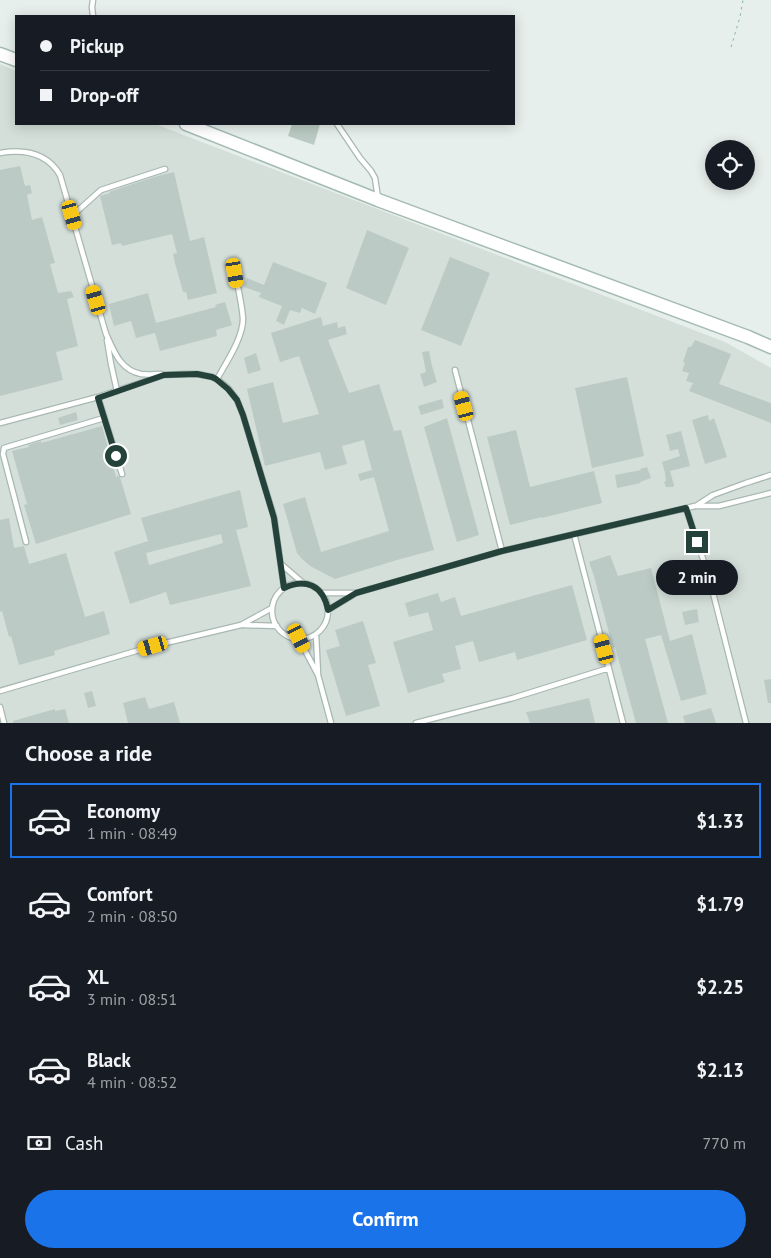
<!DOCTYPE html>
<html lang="en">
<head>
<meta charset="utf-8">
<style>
	:root { --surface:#171b24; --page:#20242c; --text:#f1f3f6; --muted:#9ea1a6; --line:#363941; --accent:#1a73e8 }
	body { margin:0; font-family:"PT Sans",sans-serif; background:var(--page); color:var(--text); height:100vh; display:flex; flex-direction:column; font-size:19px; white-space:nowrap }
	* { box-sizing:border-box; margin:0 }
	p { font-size:16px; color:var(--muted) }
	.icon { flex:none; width:28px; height:28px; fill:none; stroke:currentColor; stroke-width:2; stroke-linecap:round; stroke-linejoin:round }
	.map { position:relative; height:723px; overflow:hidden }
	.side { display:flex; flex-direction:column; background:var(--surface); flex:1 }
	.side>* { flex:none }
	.hud { position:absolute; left:15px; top:15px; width:500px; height:110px; border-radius:0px; box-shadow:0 2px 12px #0003; display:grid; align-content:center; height:110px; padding:0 25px; background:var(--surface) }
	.fabs { position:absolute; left:705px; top:140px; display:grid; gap:10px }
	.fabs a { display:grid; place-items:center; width:50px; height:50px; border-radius:50%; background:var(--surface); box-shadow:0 2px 12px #0003; font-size:25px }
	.end { position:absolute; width:22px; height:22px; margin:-11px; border:6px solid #24423a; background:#fff; box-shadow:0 0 0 2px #fff }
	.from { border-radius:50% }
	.bubble { position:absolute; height:35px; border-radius:18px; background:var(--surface); box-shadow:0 2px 12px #0003; font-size:16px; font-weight:600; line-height:35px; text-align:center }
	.car { position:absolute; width:15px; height:30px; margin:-15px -8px; border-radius:6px; box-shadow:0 0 4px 1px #0007; background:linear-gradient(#f5c518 24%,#345 0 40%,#f5c518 0 76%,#345 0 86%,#f5c518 0) }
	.hud b { display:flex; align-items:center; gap:18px; height:48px; font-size:19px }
	.hud b+b { border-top:1px solid var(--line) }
	.hud i { width:12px; height:12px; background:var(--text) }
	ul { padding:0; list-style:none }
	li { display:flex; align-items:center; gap:15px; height:75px; margin:0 10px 8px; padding:0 15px; border:2px solid transparent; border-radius:0px }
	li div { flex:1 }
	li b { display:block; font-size:19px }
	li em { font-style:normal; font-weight:600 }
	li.on { border-color:var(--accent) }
	li>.icon { width:45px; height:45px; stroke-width:1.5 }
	h2 { padding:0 25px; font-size:22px; line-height:60px }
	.pay { display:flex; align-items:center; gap:12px; height:55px; padding:0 25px; font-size:19px }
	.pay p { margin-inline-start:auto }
	.action { display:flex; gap:10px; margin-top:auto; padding:10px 25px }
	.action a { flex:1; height:58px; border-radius:30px; background:var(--accent); color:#fff; font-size:20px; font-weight:600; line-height:58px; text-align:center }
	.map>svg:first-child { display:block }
	.built { fill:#d4dfda }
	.building { fill:#bbcac4; fill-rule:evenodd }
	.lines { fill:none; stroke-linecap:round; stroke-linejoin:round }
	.lane-casing { stroke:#a8b8b2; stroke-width:7 }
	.secondary-casing { stroke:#a4bbb3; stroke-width:15 }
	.path { stroke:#86b3a5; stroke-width:1; stroke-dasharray:2.5 4; stroke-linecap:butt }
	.lane { stroke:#fff; stroke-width:4.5 }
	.secondary { stroke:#fff; stroke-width:12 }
	.route { stroke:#24423a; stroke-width:6 }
</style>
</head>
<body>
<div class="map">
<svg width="771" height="723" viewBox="0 0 771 723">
	<rect width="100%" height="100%" fill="#e6efeb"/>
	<path class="built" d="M0,64L16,71V124H155L725,342L771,368V723H0Z"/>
	<path class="building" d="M292,124H320L314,145L288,136Z
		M20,166L25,186L30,185L32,193L27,195L32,220L42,217L55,263L50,264L58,293L71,291L74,297L67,299L78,346L56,352L63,380L0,396V170Z
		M174,172L190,241L204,237L217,293L188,300L186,292H183L175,263L173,254L177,253L172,234L122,246L121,243L112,245L100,196L110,193L109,192L154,177Z
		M367,230L409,248L386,305L346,288Z
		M450,257L490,273L461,346L421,330Z
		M273,262L327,283L315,314L302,308L300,313L290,310L284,325L276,321L282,306L259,297L261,293L244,287L247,278L264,285Z
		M148,293L156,323L216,307L215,305L225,302L232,325L216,330L217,336L160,351L155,333L136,338L131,321L114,326L109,304Z
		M321,317L323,326L337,322L338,328L345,326L347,334L328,340L349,393L379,384L394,431L401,430L434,550L397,560L335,579L310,566L301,558L297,553L283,504L305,497L321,552L389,531L374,477L360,481L358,474L372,470L364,440L342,446L347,464L325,470L320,452L265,466L247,389L273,382L283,423L319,414L299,356L280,362L271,333Z
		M695,340L731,354L719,384L771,403V423L689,391L693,383L686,381L689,373L682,371L685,363L683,362L688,347H691Z
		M429,351L432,366L437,382L424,387L420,374L426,372L422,352Z
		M256,353L261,370L248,374L244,358Z
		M627,377L644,456L592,468L575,388Z
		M442,399L444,408L421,415L418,406Z
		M76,412L78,420L60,425L58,418Z
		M708,415L709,421L714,418L727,457L705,464L692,420Z
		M447,418L479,535L457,542L424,427Z
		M102,426L116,477L118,476L120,477L131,514L36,544L24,505L27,504L12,451L29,447L28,445L41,441V443Z
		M516,430L530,487L594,471L602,503L542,518V517L510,525L487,437Z
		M681,431L690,466L670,471L674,485L673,487H666L664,482L666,481L665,473L662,462L680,456L678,449L670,451L666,435Z
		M647,467L651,478L640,482L641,483L617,488L615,475L641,470L640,469Z
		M240,490L248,527L236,530L251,586L170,605L166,592L130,604L114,552L148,541L141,518ZM221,534L223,543L149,565L146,553Z
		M9,518L14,548L24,546L29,564L66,553L85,617L104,611L110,634L54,651L55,655L19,665L11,636L9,637L2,611L0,612V520Z
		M610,555L618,576L651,568L670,641L692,634L707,694L681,701L661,635L645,639L668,723H636L615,647L613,648L594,576L589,562Z
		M572,585L587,640L517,660L515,652L479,662L473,641L455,646L461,669L442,674L445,682L408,693L393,642L433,630L428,612L409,617L405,603L438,593L441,602L455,597L461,616Z
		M697,609L699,622L685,625L682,612Z
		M363,621L376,663L368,665L380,706L346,716L326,650L340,646L335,630Z
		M771,679V703H768L764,680Z
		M92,691L96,706L88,708L84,693Z
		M145,697L149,709L174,702L180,723H128L123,703Z
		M589,698L595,723H530L526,712L539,710Z
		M711,708L716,723H685L683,716Z
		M55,709V711L65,709L69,723H13V721Z"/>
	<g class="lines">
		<defs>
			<path id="lane" d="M93,16L92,7L93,0
				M337,124L360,158L371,171L375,178L378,198
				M0,153C24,149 47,153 60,175L106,334C114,351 120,370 141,374C148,375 155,374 161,374
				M73,215L101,190L165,169
				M107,340L111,364L117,391
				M455,370L502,551
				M217,379C226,363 243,338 243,319C242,304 238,288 235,273
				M98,397L122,474
				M0,423L98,397L164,375L186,374H197L212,377L217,379L229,389L237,400L243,415L274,517L284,588
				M696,506L713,495L746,483L771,475
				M686,508L709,577L746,723
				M574,534L623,723
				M26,542L3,454L4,448L104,418
				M281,564L303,583
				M272 611a28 28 0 1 1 56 0a28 28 0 1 1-56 0Z
				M322,593H355
				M328,610L356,593L502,551L695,506H719L771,493
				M243,625L277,626
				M316,634L318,674
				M299,639L318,675L331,723
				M0,691L153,646L241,625L272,608
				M0,707L4,723
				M416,723L513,698L609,668"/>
			<path id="secondary" d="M0,54L16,60
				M186,124L378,200L748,337L771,347"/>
		</defs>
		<use href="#lane" class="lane-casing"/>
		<use href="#secondary" class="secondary-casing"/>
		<path class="path" d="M731,47L740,17L743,0"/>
		<use href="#lane" class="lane"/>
		<use href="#secondary" class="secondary"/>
	</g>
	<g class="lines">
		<path class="route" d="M116,456L98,398L164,375L197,374L212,377L216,379L228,389L237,400L243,415L274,518L284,588C306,578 323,585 328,610L356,593L502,551L686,508L697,542"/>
	</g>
</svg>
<div class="fabs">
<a><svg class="icon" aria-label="locate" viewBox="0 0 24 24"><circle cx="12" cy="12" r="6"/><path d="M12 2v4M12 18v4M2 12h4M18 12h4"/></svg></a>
</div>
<i class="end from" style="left:116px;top:456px"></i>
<i class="end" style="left:697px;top:542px"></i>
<div class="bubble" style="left:656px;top:560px;width:82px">2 min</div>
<i class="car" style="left:72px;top:215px;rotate:164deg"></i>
<i class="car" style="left:235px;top:273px;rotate:170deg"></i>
<i class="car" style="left:96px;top:300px;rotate:344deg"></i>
<i class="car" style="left:464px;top:406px;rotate:345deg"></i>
<i class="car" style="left:299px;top:638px;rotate:153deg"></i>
<i class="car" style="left:153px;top:646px;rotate:254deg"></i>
<i class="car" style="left:604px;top:649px;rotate:345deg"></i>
<div class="hud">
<b><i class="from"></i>Pickup</b>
<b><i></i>Drop-off</b>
</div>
</div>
<section class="side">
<h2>Choose a ride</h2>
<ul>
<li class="on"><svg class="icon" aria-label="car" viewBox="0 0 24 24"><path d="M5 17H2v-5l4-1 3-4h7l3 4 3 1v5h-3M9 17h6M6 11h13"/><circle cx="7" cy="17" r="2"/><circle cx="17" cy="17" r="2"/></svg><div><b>Economy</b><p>1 min · 08:49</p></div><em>$1.33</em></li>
<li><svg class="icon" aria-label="car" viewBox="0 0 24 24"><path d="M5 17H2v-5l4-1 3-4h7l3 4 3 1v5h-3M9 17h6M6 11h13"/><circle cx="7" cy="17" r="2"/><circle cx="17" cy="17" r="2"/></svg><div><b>Comfort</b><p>2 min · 08:50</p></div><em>$1.79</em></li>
<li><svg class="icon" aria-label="car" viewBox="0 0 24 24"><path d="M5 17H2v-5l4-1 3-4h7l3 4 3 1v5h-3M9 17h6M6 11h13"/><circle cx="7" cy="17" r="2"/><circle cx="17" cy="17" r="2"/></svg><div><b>XL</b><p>3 min · 08:51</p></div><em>$2.25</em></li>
<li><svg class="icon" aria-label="car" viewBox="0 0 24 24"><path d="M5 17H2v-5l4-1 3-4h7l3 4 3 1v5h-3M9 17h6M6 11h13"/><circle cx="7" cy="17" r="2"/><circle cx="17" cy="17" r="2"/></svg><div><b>Black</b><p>4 min · 08:52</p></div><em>$2.13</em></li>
</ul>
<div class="pay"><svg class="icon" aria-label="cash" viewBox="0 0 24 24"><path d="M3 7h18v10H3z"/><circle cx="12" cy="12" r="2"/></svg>Cash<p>770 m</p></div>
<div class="action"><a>Confirm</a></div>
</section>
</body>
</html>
